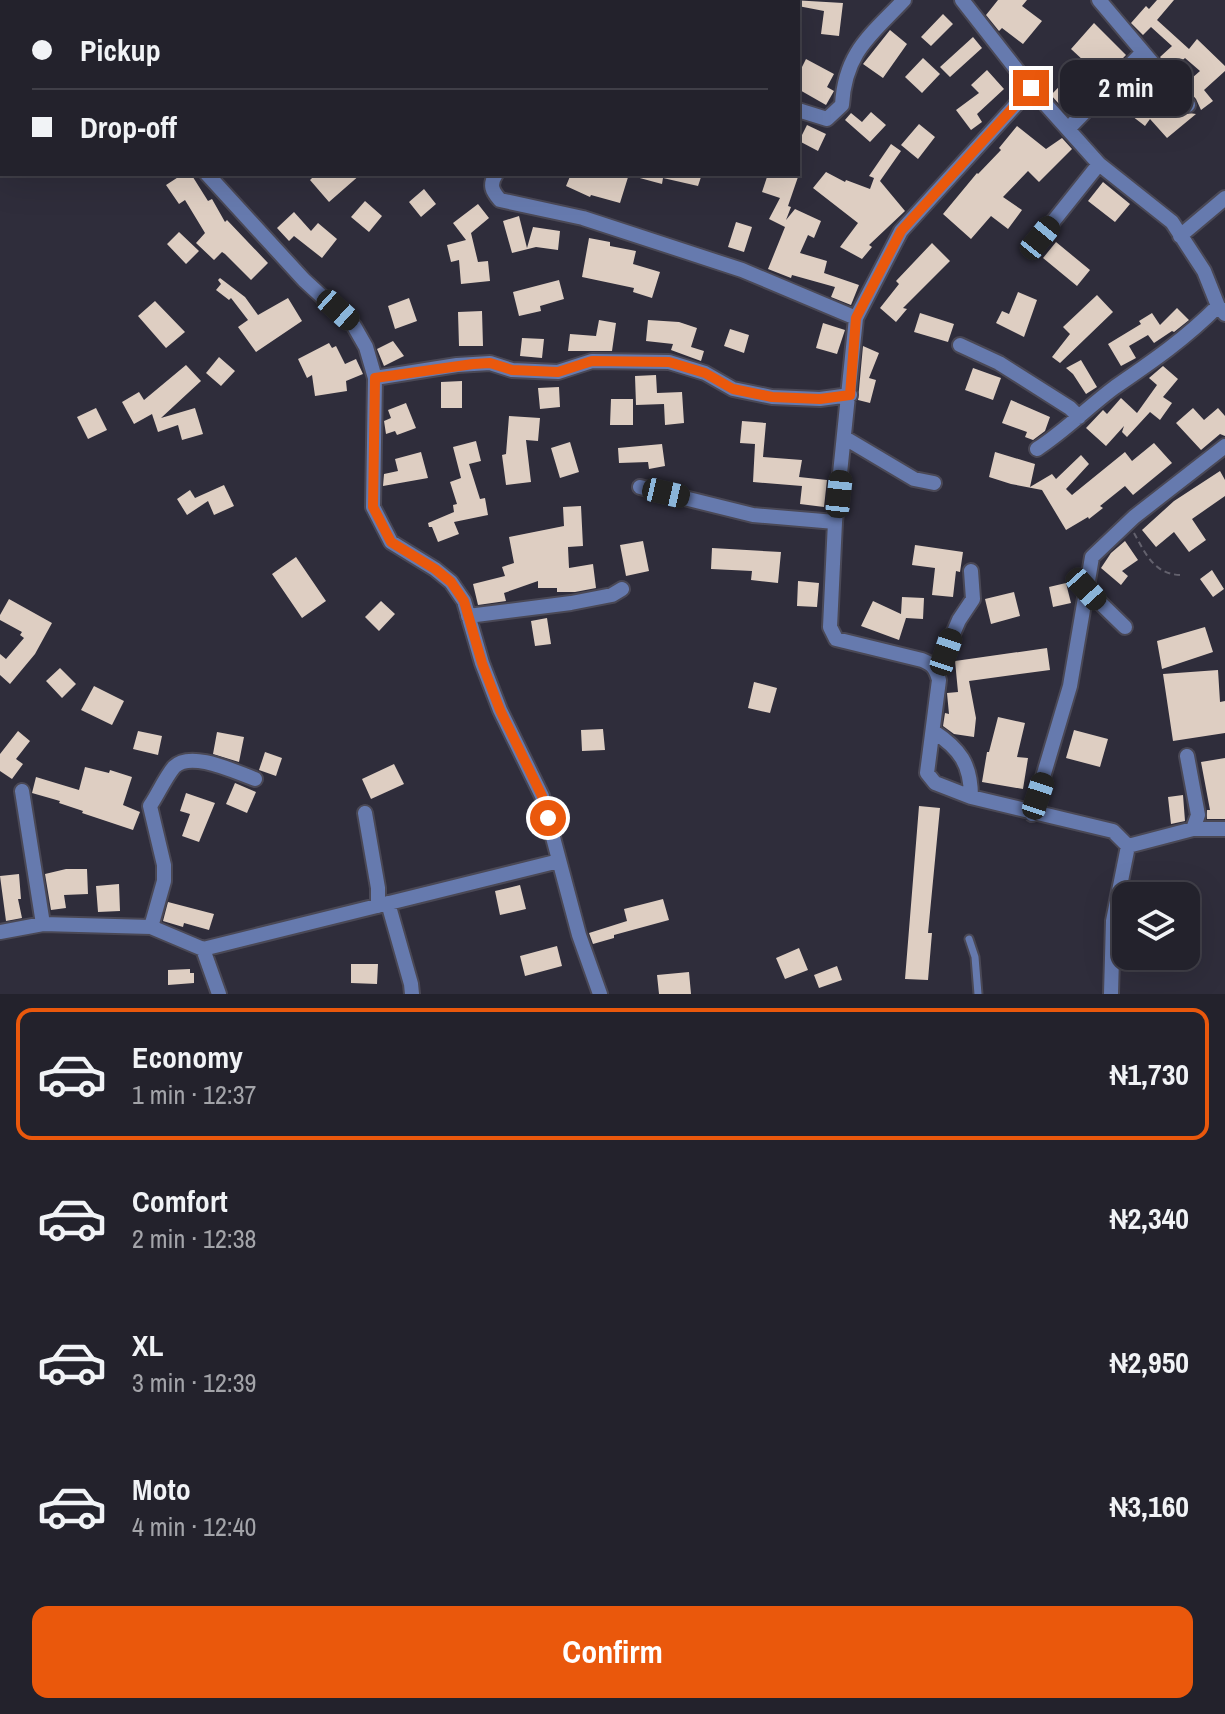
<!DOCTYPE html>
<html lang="en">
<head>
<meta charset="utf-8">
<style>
	:root { --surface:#23222c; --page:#2f2f38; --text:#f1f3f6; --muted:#a3a4a9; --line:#403f48; --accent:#ea580c }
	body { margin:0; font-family:"Archivo Narrow",sans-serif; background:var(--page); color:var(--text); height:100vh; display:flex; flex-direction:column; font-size:30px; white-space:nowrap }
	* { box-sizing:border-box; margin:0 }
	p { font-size:26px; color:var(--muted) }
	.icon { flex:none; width:44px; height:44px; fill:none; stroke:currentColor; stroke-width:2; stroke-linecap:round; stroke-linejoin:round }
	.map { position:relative; height:994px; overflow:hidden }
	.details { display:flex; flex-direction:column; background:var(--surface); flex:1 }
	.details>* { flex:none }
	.guide { position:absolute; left:0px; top:0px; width:800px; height:176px; box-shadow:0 8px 32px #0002,0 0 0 2px var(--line); display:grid; align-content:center; height:176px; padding:0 32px; background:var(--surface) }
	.buttons { position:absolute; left:1112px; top:882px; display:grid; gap:16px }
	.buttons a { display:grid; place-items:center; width:88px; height:88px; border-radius:16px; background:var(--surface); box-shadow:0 8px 32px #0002,0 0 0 2px var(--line); font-size:40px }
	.end { position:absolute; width:36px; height:36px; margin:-18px; border:10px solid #ea580c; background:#fff; box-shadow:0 0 0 4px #fff }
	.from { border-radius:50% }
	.bubble { position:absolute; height:56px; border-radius:16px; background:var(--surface); box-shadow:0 8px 32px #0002,0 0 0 2px var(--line); font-size:26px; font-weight:800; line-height:56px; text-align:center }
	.car { position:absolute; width:24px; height:48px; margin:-24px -12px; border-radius:10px; box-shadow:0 0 6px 2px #0007; background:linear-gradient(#222 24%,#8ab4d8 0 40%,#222 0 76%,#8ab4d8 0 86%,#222 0) }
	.guide b { display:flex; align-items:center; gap:28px; height:76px; font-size:30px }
	.guide b+b { border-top:2px solid var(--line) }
	.guide i { width:20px; height:20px; background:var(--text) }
	ul { padding:14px 0 0; list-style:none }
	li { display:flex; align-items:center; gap:24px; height:132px; margin:0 16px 12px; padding:0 16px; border:4px solid transparent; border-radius:16px }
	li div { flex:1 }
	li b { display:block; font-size:30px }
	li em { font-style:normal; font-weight:800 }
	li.active { border-color:var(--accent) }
	li>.icon { width:72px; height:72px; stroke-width:1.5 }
	.primary-button { display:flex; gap:16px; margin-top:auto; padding:16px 32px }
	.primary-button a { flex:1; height:92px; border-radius:16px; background:var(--accent); color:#fff; font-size:32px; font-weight:800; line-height:92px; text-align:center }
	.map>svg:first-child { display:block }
	.building { fill:#decec2 }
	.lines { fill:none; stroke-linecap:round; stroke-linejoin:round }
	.service-casing { stroke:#4a4855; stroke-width:11 }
	.minor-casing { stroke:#4a4855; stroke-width:18 }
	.path { stroke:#63616d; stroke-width:2; stroke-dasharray:6 4; stroke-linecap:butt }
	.service { stroke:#667aae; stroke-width:7 }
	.minor { stroke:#667aae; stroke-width:14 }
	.route { stroke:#ea580c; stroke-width:10 }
</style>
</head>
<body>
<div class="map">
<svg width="1225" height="994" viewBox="0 0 1225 994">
	<rect width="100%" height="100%" fill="#2f2d3b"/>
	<path class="building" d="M792,0L843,3L839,36L821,34L824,11L798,6V2Z
		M998,0H1027L1022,6L1042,21L1023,44L1002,28L999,31L986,15Z
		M1157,0H1174L1157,20L1189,49L1197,39L1225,66V71L1204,90L1213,101L1201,110L1196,99L1184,85L1200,71L1185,58L1171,70L1160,57L1172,46L1151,27L1143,35L1131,23L1146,6L1149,9Z
		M943,14L953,24L931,46L921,37Z
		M1094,23L1126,55L1068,114L1051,95L1084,61L1071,49Z
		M890,30L907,44L883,78L863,64Z
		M973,37L982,48L950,77L940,67Z
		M923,58L940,74L922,93L905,77Z
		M806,59L834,74L827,87L834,91L826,105L798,89V75Z
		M987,70L1004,89L977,114L982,122L971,130L956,110L979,93L971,85Z
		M1156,84L1181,112L1196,114L1167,138L1150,119L1145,126L1132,116Z
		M871,112L886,125L870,142L845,120L851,113L862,122Z
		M919,124L935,137L918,159L901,145Z
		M807,125L826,134L818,151L799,141Z
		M1017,126L1046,149L1062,138L1072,149L1039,182L1028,171L1003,197L1022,210L1008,229L991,216L971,239L943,214L977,173L978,174L1001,150L999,148Z
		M891,144L901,151L880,181L905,211L869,245L872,247L862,259L840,247L858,223L813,188L826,172L845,182L846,180L870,189L874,178L869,176Z
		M183,174H191L208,201L212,199L225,222L227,220L268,263L251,280L225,254L222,252L214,260L196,243L205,233L185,200L179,204L166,185Z
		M316,174H361L329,202L310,180Z
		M571,174H629L620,203L591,195L590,197L566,186Z
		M636,174H702L698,186L663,178L662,184L636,177Z
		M768,174H799L788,206L791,207L786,220L795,209L821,221L814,238L808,235L800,253L827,261L824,273L859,285L851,305L831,297L835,287L792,275L791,278L768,269L785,227L769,219L780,198L762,192Z
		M1103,182L1130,204L1115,222L1088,201Z
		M424,189L436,204L421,217L409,202Z
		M365,201L382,216L369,232L351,217Z
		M478,204L489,218L471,233L478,262L488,261L490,281L461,284L459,260L451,262L447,245L466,240L453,223Z
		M294,212L311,231L318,223L337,239L322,258L294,236L289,241L277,228Z
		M519,216L527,248L533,227L560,231L558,250L536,247L512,253L503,221Z
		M736,222L752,227L744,252L728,247Z
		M179,232L199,251L186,264L167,244Z
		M589,238L610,242V246L636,251L633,264L660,272L652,298L633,292L634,288L582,277Z
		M1056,242L1090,270L1077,286L1043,258Z
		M932,243L950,261L903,308L907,309L896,322L880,308L899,284L896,281Z
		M220,278L245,297L258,315L288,298L302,321L256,352L238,327L248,320L231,298L229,300L216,290L221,284L218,280Z
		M559,280L564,299L540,306L541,311L519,316L513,292Z
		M1018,292L1037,300L1024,337L996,323L1002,311L1009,314Z
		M1097,295L1113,312L1060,363L1052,357L1070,334L1063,327Z
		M409,298L417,321L395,329L388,306Z
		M155,301L185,332L166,348L138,316Z
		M1177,308L1189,320L1174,332L1172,331L1154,343L1148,335L1129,346L1136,358L1121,366L1108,344L1141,324L1139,321L1152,313L1160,325Z
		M482,311L483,346H459L458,312Z
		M920,313L954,324L948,342L914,332Z
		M599,320L616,323L612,351H568L570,334L596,336Z
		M648,320L679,322L697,328L691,347L704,351L701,361L671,350L673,344L646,341Z
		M823,323L845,330L837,354L816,348Z
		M730,329L749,335L744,353L724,346Z
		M522,338L544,339L542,358L520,356Z
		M393,341L404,356L384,366L377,349Z
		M329,343L332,348L336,346L345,364L356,359L363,374L346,381L347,391L315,396L312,375L307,378L298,359Z
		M863,346L879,353L869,378L876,380L870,403L858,400Z
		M219,357L235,371L221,386L206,373Z
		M1081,360L1097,387L1086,394L1073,374L1066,368Z
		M186,365L201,381L161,418L195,408L203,434L182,440L178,425L158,432L152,414L134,424L122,402L139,392L144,400Z
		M1163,366L1178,379L1163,397L1172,403L1160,420L1150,412L1127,437L1122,432L1124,426L1106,446L1086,428L1103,410L1107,414L1121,398L1137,413L1157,385L1149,378Z
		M973,368L1001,378L993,400L965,390Z
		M656,375L657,393L682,392L684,423L665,425L664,404L636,405L635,376Z
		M462,381V408H441V382Z
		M559,387L560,407L540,409L538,388Z
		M611,399H633V425H610Z
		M1011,400L1050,417L1045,431L1033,440L1025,437L1027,432L1002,423Z
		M406,403L416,428L397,435L395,431L386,434L384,421L391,418L388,410Z
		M96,408L107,430L88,439L77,417Z
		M1193,408L1204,420L1218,408L1225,416V436L1220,434L1201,450L1176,423Z
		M509,416L540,418L538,441L526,440L531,482L506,485L502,455L506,454Z
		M742,421L766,423L763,457L802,460L799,477L827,480L824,507L800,504L802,486L753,482L755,444L740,443Z
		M476,441L481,461L469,464L480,499L485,498L488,515L454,522L459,534L438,542L432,527H429L428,523L454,512L453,505L457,504L450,482L461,478L453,447Z
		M570,442L579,472L560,478L551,448Z
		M1154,443L1172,463L1133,495L1125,486L1100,506L1103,508L1089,519L1088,517L1066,530L1042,490L1011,484L989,477L995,452L1035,464L1030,487L1052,474L1056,479L1081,455L1089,464L1066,489L1072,495L1125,452L1132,461Z
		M662,444L665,466L649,469L648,462L619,463L618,448Z
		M421,452L428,478L383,486L384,474L398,471L395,459Z
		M1220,471L1225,480V496L1192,519L1206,540L1189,552L1174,532L1156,547L1142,530L1174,501Z
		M224,485L234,506L214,515L208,501L187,515L177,499L190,490L195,498Z
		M581,506L583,546L568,547L569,568L593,564L596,588L575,592H557V588H538V581L504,593L506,601L478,605L473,584L505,576L502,567L514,563L509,537L564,526L563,507Z
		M643,541L649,571L626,576L620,545Z
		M1125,541L1138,560L1122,571L1128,576L1121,585L1101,568L1111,553Z
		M915,545L963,552L960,572L956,571L953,597L932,595L935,568L912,565Z
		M712,548L781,552L778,583L751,580L752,571L711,569Z
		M296,557L326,601L302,618L272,574Z
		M1212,570L1224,589L1213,597L1200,579Z
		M798,581L819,583L817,607L797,606Z
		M1066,583L1071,603L1053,607L1049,587Z
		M1014,592L1020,616L991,624L985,599Z
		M902,597L924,598L923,619L906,618L899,640L861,626L873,601L901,614Z
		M9,599L52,623L35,654L10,684L0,675V654L6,659L24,638L20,635L22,632L0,620V615Z
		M381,601L395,614L379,631L365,617Z
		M547,618L551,644L535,646L531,621Z
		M1205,627L1213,652L1162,669L1157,641Z
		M1047,648L1050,670L969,681L976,718L974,737L954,734L943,726L945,713L949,714L947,693L958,692L955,661Z
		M60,668L76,684L62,698L46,681Z
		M1218,670L1220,702L1225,701V733L1173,741L1163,674Z
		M754,682L777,688L770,713L748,708Z
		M94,686L124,701L112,725L81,710Z
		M998,717L1025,723L1017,757L1028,758L1023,789L982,782L987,752H989Z
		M603,729L605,750L582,751L581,730Z
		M1074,730L1108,739L1100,767L1066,758Z
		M18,731L30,741L16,759L23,764L12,779L0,771V754Z
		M138,731L162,736L158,755L133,749Z
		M217,732L244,737L239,762L213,754Z
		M265,752L282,758L276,776L259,770Z
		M1225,758V819H1207V810H1210L1201,762Z
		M394,764L404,784L371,799L362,779Z
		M85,767L109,773L110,770L132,777L123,805L140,812L133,830L82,813L83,811L59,803L60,801L32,793L36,777L79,790Z
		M235,783L256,792L247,813L226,804Z
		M186,793L215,803L199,842L182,836L190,814L180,811Z
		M1183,795L1185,821L1171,824L1168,797Z
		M919,806L940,808L928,933H932L928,980L905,979Z
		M66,869H87L88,894L64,895L66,908L51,910L45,874Z
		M19,874L21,899H18L22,918L6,921L0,876Z
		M119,884L120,911L98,912L96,886Z
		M520,885L526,909L500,915L495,891Z
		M663,899L669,920L614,935V938L593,944L589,933L627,921L624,909Z
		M168,902L214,914L209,930L184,923L183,927L163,921Z
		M557,946L562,966L525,976L520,956Z
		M799,948L808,970L785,979L776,958Z
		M351,964H378L377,984L351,983Z
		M837,966L842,980L819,988L814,975Z
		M190,969V973H194V983L168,985V970Z
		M689,972L691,994H659L657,975Z"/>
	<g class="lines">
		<defs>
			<path id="service" d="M969,939L975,957L978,994"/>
			<path id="minor" d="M45,0L47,2
				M363,0L365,2
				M962,0L1031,88L1099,164L1172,222L1204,271L1218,306L1225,314
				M1099,0L1143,52
				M7,2L9,0
				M133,2L135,0
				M578,2L579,0
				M1031,88L901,231L856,318L835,522L830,627L836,639L922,660C933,664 936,669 939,680L927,773L935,783L971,797L1113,831L1128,846
				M798,110L827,119L842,105C845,52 871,35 904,0
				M1068,129L1143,52L1188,105
				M207,174L304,280L354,326L366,347L375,378L373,507L391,542L435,569L451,582L464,601L482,663L500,710L542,796L579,935L600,994
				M496,174C489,185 492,191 500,200L583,218L742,270L856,318
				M1180,236L1225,198
				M1040,238L1099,164
				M960,345L999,363L1070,408L1079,417
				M375,378L457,365L490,363L512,370L558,372L592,361L669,362L705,373L733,389L772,397L820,399L850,395
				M845,438L914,479L934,483
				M1037,449C1065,431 1088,407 1115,387C1153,361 1185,339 1218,306
				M640,487L753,515L835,522
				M1086,589L1125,627
				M468,616L571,603L612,595L622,589
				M937,671L959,620L973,599L971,571
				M933,731C960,749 971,764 971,797
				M1187,756L1198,815L1193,829
				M22,791L43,924
				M365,813L378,888V906
				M1032,814L1070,686L1092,557L1134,517L1225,446
				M1128,846L1193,829H1225
				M388,903L411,984L412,994
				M151,927L164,881V865L150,806C158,794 165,778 174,767C191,750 235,772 255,779
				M0,932L43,924L151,927L203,949L559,861
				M203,949L219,994
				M1111,994L1113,921L1128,846"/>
		</defs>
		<use href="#service" class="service-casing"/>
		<use href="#minor" class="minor-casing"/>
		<path class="path" d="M1134,533C1145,553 1154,574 1180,575"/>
		<use href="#service" class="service"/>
		<use href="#minor" class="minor"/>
	</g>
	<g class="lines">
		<path class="route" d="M548,818L542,796L500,710L482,663L464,601L451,582L435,569L391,542L373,507L375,378L473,364L490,363L512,370L558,372L592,361L669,362L705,373L733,389L772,397L820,399L850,395L856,318L901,231L1031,88"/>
	</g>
</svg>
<div class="buttons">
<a><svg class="icon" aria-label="layers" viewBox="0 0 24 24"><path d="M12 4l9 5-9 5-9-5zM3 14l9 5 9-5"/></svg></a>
</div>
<i class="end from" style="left:548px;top:818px"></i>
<i class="end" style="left:1031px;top:88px"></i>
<div class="bubble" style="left:1060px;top:60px;width:132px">2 min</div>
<i class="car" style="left:1040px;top:238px;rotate:39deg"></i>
<i class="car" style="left:338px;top:310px;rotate:132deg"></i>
<i class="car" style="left:666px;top:493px;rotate:103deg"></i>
<i class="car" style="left:839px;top:494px;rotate:6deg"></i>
<i class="car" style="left:1086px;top:589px;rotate:138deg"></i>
<i class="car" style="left:946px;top:652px;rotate:19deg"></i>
<i class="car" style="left:1038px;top:796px;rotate:18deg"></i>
<div class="guide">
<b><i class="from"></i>Pickup</b>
<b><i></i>Drop-off</b>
</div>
</div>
<section class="details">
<ul>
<li class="active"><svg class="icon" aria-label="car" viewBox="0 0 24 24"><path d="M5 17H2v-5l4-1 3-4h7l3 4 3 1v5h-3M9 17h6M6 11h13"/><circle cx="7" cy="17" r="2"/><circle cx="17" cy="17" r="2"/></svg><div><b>Economy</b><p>1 min · 12:37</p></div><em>₦1,730</em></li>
<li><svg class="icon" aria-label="car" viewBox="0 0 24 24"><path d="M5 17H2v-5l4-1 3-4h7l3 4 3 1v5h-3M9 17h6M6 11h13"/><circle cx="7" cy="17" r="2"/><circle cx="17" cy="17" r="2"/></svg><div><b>Comfort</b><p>2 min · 12:38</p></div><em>₦2,340</em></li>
<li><svg class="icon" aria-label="car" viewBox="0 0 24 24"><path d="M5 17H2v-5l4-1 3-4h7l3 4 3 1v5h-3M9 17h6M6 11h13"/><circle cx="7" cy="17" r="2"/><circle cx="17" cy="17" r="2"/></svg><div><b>XL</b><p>3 min · 12:39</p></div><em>₦2,950</em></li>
<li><svg class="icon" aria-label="car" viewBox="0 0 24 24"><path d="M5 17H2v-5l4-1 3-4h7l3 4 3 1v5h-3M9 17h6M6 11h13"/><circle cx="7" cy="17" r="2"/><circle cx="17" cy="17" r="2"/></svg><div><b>Moto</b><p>4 min · 12:40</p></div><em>₦3,160</em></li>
</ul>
<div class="primary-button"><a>Confirm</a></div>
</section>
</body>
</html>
